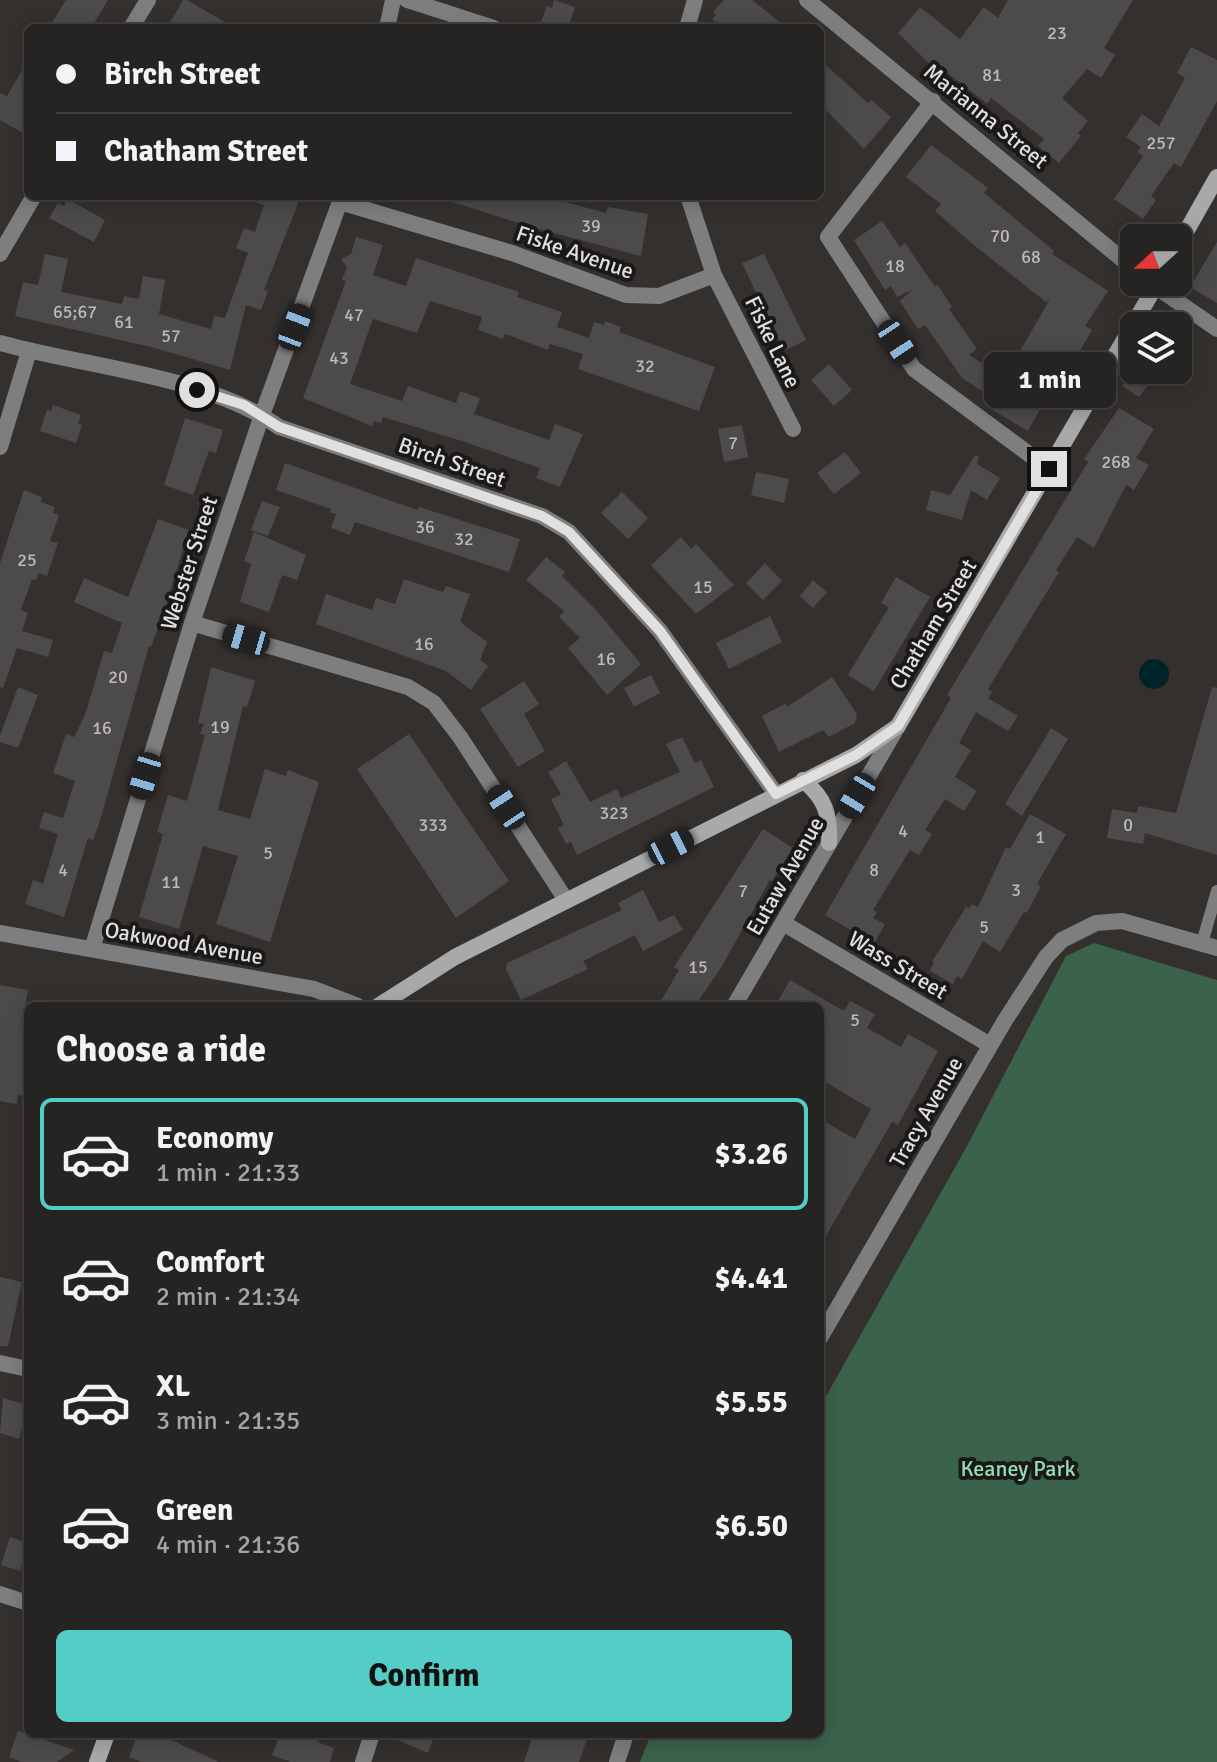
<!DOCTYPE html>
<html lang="en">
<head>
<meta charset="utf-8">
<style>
	:root { --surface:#262422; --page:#32302f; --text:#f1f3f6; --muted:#a4a4a5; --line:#424140; --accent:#54cdc7 }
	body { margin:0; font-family:Signika,sans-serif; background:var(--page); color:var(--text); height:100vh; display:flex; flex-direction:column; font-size:30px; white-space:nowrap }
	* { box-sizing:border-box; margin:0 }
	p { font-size:26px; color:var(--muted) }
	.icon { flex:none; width:44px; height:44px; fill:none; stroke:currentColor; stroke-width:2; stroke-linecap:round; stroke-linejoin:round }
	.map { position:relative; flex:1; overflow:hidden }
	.details { position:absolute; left:24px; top:1002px; width:800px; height:736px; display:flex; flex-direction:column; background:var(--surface); border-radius:12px; box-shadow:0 4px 20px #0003,0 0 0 2px var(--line) }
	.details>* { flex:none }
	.top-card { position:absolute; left:24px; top:24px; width:800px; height:176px; border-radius:12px; box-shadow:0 4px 20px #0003,0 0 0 2px var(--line); display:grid; align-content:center; height:176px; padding:0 32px; background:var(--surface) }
	.needle { width:52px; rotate:249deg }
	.tools { position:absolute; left:1120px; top:224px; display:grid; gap:16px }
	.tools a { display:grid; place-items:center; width:72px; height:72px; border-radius:12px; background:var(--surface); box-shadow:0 4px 20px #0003,0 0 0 2px var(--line); font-size:40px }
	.end { position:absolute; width:36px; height:36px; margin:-18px; border:10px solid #e2e0de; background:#111; box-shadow:0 0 0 4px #111 }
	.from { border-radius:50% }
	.bubble { position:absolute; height:56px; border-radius:12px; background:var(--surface); box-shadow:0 4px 20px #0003,0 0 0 2px var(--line); font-size:26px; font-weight:700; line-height:56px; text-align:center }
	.car { position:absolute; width:24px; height:48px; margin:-24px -12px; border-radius:10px; box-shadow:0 0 6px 2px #0007; background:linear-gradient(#222 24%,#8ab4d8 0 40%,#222 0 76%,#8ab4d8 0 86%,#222 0) }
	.top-card b { display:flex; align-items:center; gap:28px; height:76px; font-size:30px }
	.top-card b+b { border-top:2px solid var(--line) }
	.top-card i { width:20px; height:20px; background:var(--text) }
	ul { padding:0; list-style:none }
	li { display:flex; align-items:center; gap:24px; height:112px; margin:0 16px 12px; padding:0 16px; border:4px solid transparent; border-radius:12px }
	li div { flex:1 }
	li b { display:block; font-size:30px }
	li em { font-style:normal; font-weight:700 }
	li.on { border-color:var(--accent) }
	li>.icon { width:72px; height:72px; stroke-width:1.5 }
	h2 { padding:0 32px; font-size:36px; line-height:96px }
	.cta { display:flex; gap:16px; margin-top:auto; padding:16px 32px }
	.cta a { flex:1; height:92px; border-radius:12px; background:var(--accent); color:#111; font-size:32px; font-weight:700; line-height:92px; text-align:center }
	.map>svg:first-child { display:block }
	.green { fill:#3b624b }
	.water { fill:#002329 }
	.building { fill:#4d4a4b }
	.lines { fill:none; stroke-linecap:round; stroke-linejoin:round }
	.service { stroke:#7d7e7f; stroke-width:12 }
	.minor { stroke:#7d7e7f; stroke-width:16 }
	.secondary { stroke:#a8a9ab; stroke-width:16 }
	.route { stroke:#e2e0de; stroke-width:10 }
	.labels { text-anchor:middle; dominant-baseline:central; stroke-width:8; stroke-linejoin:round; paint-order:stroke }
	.number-label { font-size:18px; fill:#bdbab9 }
	.street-label { font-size:22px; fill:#e2e0de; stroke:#1a1818 }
	.park-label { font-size:22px; fill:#94e0b3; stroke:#1a1818 }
</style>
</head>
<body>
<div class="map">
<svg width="1217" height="1762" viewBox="0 0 1217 1762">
	<rect width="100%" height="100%" fill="#33302e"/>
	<path class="green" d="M1094,943L1217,980V1762H640L651,1734H820V1407L967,1146L1066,956Z"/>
	<path class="water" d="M1139 674a15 15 0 1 1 30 0a15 15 0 1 1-30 0Z"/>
	<path class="building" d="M66,0H108L91,28H49Z
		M183,0H187L235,28H167Z
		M554,0L575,7L568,28H539L547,6L552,8Z
		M724,0H752L787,28H722L712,19L716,15L713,12Z
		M1008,0H1133L1104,48L1115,55L1101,78L1087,69L1062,98L1088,121L1078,133L1081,136L1059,163L1038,146L1044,139L991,98L987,104L944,70L940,74L898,33L920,7L960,39L984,7L998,18Z
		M1191,47L1217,60V101L1181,167L1174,163L1151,196L1156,200L1143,219L1114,199L1143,156L1137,152L1141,147L1126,137L1142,114L1159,126L1185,78L1177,73Z
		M28,60V136L0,120V93L7,96Z
		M820,60L868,103L871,100L891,117L864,149L820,104Z
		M931,145L988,188L984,193L1054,251L1052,254L1108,291L1085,326L1092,330L1077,356L1071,353L1028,431L989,408L994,399L962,378L925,325L918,329L900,301L912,290L897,297L891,286L885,290L854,240L882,221L900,247L905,243L935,287L938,285L952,307L949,309L977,349L969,355L991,369L1001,384L1050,299L1046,302L975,246L935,211L941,204L906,177Z
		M247,196H301L264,290L268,291L261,310L246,305L230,370L155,348L15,316L23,282L38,285L45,254L68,259L61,292L122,304L124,296L139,299L143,276L165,280L159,314L211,329L214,316L225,318L248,253L236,248L244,228L255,232L264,205L246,199Z
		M450,196H566L565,202L606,213L608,207L648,214L641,256L531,227L449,201Z
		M68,199L105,220L94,242L49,218L58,203L64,206Z
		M356,237L383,245L373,275L406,286L416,258L519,292L517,297L562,312L557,327L589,338L594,322L604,325L605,321L621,327L619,332L715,367L699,411L578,369L583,354L550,344L548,350L505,334L503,339L478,330L482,317L430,301L417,333L373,319L350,384L402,401L408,386L456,403L460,391L480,398L474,414L549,440L555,424L583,434L560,487L536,478L540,468L465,442L383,417L381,423L374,421L372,426L303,398L346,281L342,280L347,267L341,259L351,254Z
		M1217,242V303L1190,287Z
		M764,254L806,340L784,351L742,263Z
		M829,364L852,390L834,406L811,380Z
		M1134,370H1159L1139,397L1122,386Z
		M53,405L81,415L78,424L82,425L76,443L40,431L47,410L51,411Z
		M1119,408L1154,429L1136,458L1149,465L1134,490L1126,485L1094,548L1077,537L1056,570L1059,572L988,689L992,692L988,698L1018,716L1008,731L976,712L959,743L971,750L955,777L977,791L964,811L945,799L925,830L932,834L919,855L910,850L873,910L877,912L873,918L885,924L874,944L825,915L951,698L947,695L1088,462L1084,459Z
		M185,418L223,430L216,453L209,451L193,495L164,485Z
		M742,425L748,457L724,462L718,429Z
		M845,452L861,473L834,494L817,473Z
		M975,455L979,457L977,464L1000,478L987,500L971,490L962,520L926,510L931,490L950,495Z
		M285,463L417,510L419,507L520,539L509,572L355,522L350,535L331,528L336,514L330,512L331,509L276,490Z
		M756,472L789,479L784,503L751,495Z
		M24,490L42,497L41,502L55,507L53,513L59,515L50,541L58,543L47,576L39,573L36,580L32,579L21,610L28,613L22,631L53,640L48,657L17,648L3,688L0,687V563Z
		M622,492L648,518L628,539L601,513Z
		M262,501L280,507L268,536L251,530Z
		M158,519L189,530L161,621L151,647L149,646L100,821L93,840L88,838L64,917L25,904L33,880L43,884L58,834L39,828L44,812L63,818L75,781L53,773L66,734L74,737L85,715L104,651L112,653L122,623L74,602L84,578L128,597Z
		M254,532L306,555L297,580L282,575L269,612L240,602L251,564L244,561Z
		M681,537L691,549L696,544L734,585L696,614L651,565Z
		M546,557L565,572L562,576L597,611L641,664L607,695L568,648L580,638L559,617L564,611L526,580Z
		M765,563L782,581L763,600L746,583Z
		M896,577L930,597L874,691L848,675L889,607L881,603Z
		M404,579L443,592L446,586L470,594L460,622L487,642L480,660L488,666L471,690L446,671L316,624L326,594L372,610L376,598L395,604Z
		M813,580L827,592L813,608L800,596Z
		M770,616L782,642L729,669L716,643Z
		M211,667L255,681L247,707L243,706L218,810L250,819L265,769L286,776L288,770L319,782L270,942L216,924L238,856L203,846L179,929L139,917L163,834L157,832L168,795L187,801L205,735L200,734L204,724L198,723Z
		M651,675L660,693L634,707L624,688Z
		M832,677L857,714L855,723L829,737L823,730L779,752L762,716L786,703L787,707Z
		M524,681L539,704L524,714L545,751L518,767L480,709Z
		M18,687L38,695L18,748L0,742V736Z
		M1212,687L1217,688V855L1145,833L1143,844L1107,838L1112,809L1137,813L1138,806L1176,813Z
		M1051,728L1068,739L1022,816L1005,804Z
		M409,734L509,881L456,918L357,769Z
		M682,737L695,763L701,760L714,787L577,855L571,842L566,844L558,828L564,825L551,799L561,794L548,772L566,761L590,802L617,789L621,798L680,772L666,744Z
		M1030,814L1066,834L1037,884L1041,886L1027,913L1024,912L1000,952L983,941L962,979L957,976L953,984L930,971L934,963L932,962L966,907L969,908L972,904L978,907L1006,847L1010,849Z
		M763,829L793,848L772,881L770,880L722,966L695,1006H658L679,970L674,967Z
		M643,890L659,922L674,915L683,930L643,951L635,935L583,961L588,969L521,1000L506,969L507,963L622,910L618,903Z
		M790,980L844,1011L850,1001L875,1014L867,1028L901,1047L908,1034L938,1051L898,1125L892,1122L820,1246V1119L855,1139L871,1109L820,1079V1006H775Z
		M0,985L28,990L22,1022L28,1023V1097L18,1095L17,1104L0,1101Z
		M0,1277L22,1282L8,1346H0Z
		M3,1398L28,1405L19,1439L0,1433Z
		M10,1537L28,1543L20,1571L1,1565Z
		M18,1731L74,1750L57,1762H22L9,1757Z
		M146,1734L163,1736L219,1762H142L129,1757L137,1736Z
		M280,1734L313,1735L320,1743L334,1748L330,1762H291L272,1755Z
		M383,1734H435L428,1753Z
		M533,1734H589L579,1762H524Z"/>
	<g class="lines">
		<path class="service" d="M1202,943L1217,891"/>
		<path class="minor" d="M407,0L494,28
			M807,0L1134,269
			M131,28L148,0
			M387,28L393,0
			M687,28L695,0
			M933,101L828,237L914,369L1049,469
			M340,202L512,253L626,295L659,296L714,275L688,196
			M0,254L34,196
			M714,275L793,429
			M1149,282L1217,329
			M0,343C85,367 209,376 279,427L542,516L569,532L660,631L776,794
			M0,447L29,351
			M192,623L408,687L434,703L460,737L566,900
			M783,923L990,1045
			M0,933L314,989L358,1006
			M92,949L192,623L262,415L342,196
			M734,1006L898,726
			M820,1338L1004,1022L1046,957L1062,940L1096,923L1122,921L1217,948
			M0,1363L28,1369
			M0,1594L28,1603
			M363,1762L372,1734
			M617,1762L626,1734"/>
		<path class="secondary" d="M1178,246L1217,177
			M803,780C826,799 830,815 829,843
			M378,1006L455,957L856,755L898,726L1158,282
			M97,1762L107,1734"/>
	</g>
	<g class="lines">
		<path class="route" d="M197,390L244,405L279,427L542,516L569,532L660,631L776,794L856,755L898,726L1049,469"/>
	</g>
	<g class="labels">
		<g class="number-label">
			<text x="1057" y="33">23</text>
			<text x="992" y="75">81</text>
			<text x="1161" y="143">257</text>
			<text x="591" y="226">39</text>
			<text x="1000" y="236">70</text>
			<text x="1031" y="257">68</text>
			<text x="895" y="266">18</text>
			<text x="75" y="312">65;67</text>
			<text x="354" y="315">47</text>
			<text x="124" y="322">61</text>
			<text x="171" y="336">57</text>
			<text x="339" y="358">43</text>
			<text x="645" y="366">32</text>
			<text x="733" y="443">7</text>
			<text x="1116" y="462">268</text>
			<text x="425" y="527">36</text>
			<text x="464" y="539">32</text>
			<text x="27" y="560">25</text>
			<text x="703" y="587">15</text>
			<text x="424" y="644">16</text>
			<text x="606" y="659">16</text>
			<text x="118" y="677">20</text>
			<text x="220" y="727">19</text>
			<text x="102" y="728">16</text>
			<text x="614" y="813">323</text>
			<text x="433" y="825">333</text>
			<text x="1128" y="825">0</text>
			<text x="903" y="831">4</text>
			<text x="1040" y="837">1</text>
			<text x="268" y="853">5</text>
			<text x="63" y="870">4</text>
			<text x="874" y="870">8</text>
			<text x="171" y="882">11</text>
			<text x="1016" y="890">3</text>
			<text x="743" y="891">7</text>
			<text x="984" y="927">5</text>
			<text x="698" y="967">15</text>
			<text x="855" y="1020">5</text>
		</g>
		<g class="street-label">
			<text transform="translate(986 116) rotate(39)">Marianna Street</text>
			<text transform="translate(575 252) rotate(19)">Fiske Avenue</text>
			<text transform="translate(773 342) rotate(64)">Fiske Lane</text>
			<text transform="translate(452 462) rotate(19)">Birch Street</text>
			<text transform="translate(189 563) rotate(-72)">Webster Street</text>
			<text transform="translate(933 624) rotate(-59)">Chatham Street</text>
			<text transform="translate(785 876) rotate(-60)">Eutaw Avenue</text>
			<text transform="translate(184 943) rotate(10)">Oakwood Avenue</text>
			<text transform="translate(898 965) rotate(31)">Wass Street</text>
			<text transform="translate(926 1112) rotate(-60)">Tracy Avenue</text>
		</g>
		<g class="park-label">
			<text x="1018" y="1468">Keaney Park</text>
		</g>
	</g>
</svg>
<div class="tools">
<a><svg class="needle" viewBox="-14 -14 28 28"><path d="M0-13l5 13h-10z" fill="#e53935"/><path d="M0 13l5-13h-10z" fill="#a4a4a5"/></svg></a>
<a><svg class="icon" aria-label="layers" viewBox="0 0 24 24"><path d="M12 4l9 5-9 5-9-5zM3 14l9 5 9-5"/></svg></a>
</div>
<i class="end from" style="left:197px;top:390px"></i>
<i class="end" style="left:1049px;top:469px"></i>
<div class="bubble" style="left:984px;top:352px;width:132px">1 min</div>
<i class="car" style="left:295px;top:327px;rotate:21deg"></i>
<i class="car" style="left:897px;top:342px;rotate:147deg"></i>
<i class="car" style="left:246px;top:639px;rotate:286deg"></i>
<i class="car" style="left:145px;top:776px;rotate:197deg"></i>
<i class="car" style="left:857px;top:796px;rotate:211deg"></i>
<i class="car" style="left:506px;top:807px;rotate:327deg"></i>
<i class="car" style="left:671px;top:847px;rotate:63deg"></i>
<div class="top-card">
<b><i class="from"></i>Birch Street</b>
<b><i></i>Chatham Street</b>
</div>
<section class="details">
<h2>Choose a ride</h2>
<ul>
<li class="on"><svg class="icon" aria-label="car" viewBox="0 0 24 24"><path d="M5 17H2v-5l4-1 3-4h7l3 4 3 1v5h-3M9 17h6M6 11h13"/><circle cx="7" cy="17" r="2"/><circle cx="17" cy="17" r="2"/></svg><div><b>Economy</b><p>1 min · 21:33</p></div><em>$3.26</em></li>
<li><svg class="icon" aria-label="car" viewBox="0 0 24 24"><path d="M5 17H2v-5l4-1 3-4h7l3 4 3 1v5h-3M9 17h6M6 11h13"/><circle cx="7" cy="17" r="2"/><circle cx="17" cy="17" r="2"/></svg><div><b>Comfort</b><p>2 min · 21:34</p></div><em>$4.41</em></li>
<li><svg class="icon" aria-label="car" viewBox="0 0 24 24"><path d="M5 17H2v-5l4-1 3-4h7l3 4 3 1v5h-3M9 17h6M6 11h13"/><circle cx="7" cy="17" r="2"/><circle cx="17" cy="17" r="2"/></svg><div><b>XL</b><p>3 min · 21:35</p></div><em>$5.55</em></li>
<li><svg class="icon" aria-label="car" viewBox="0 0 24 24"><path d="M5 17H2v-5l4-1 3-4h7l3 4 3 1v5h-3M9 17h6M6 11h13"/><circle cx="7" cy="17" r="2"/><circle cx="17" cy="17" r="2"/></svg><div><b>Green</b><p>4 min · 21:36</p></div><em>$6.50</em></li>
</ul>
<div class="cta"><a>Confirm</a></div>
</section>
</div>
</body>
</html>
